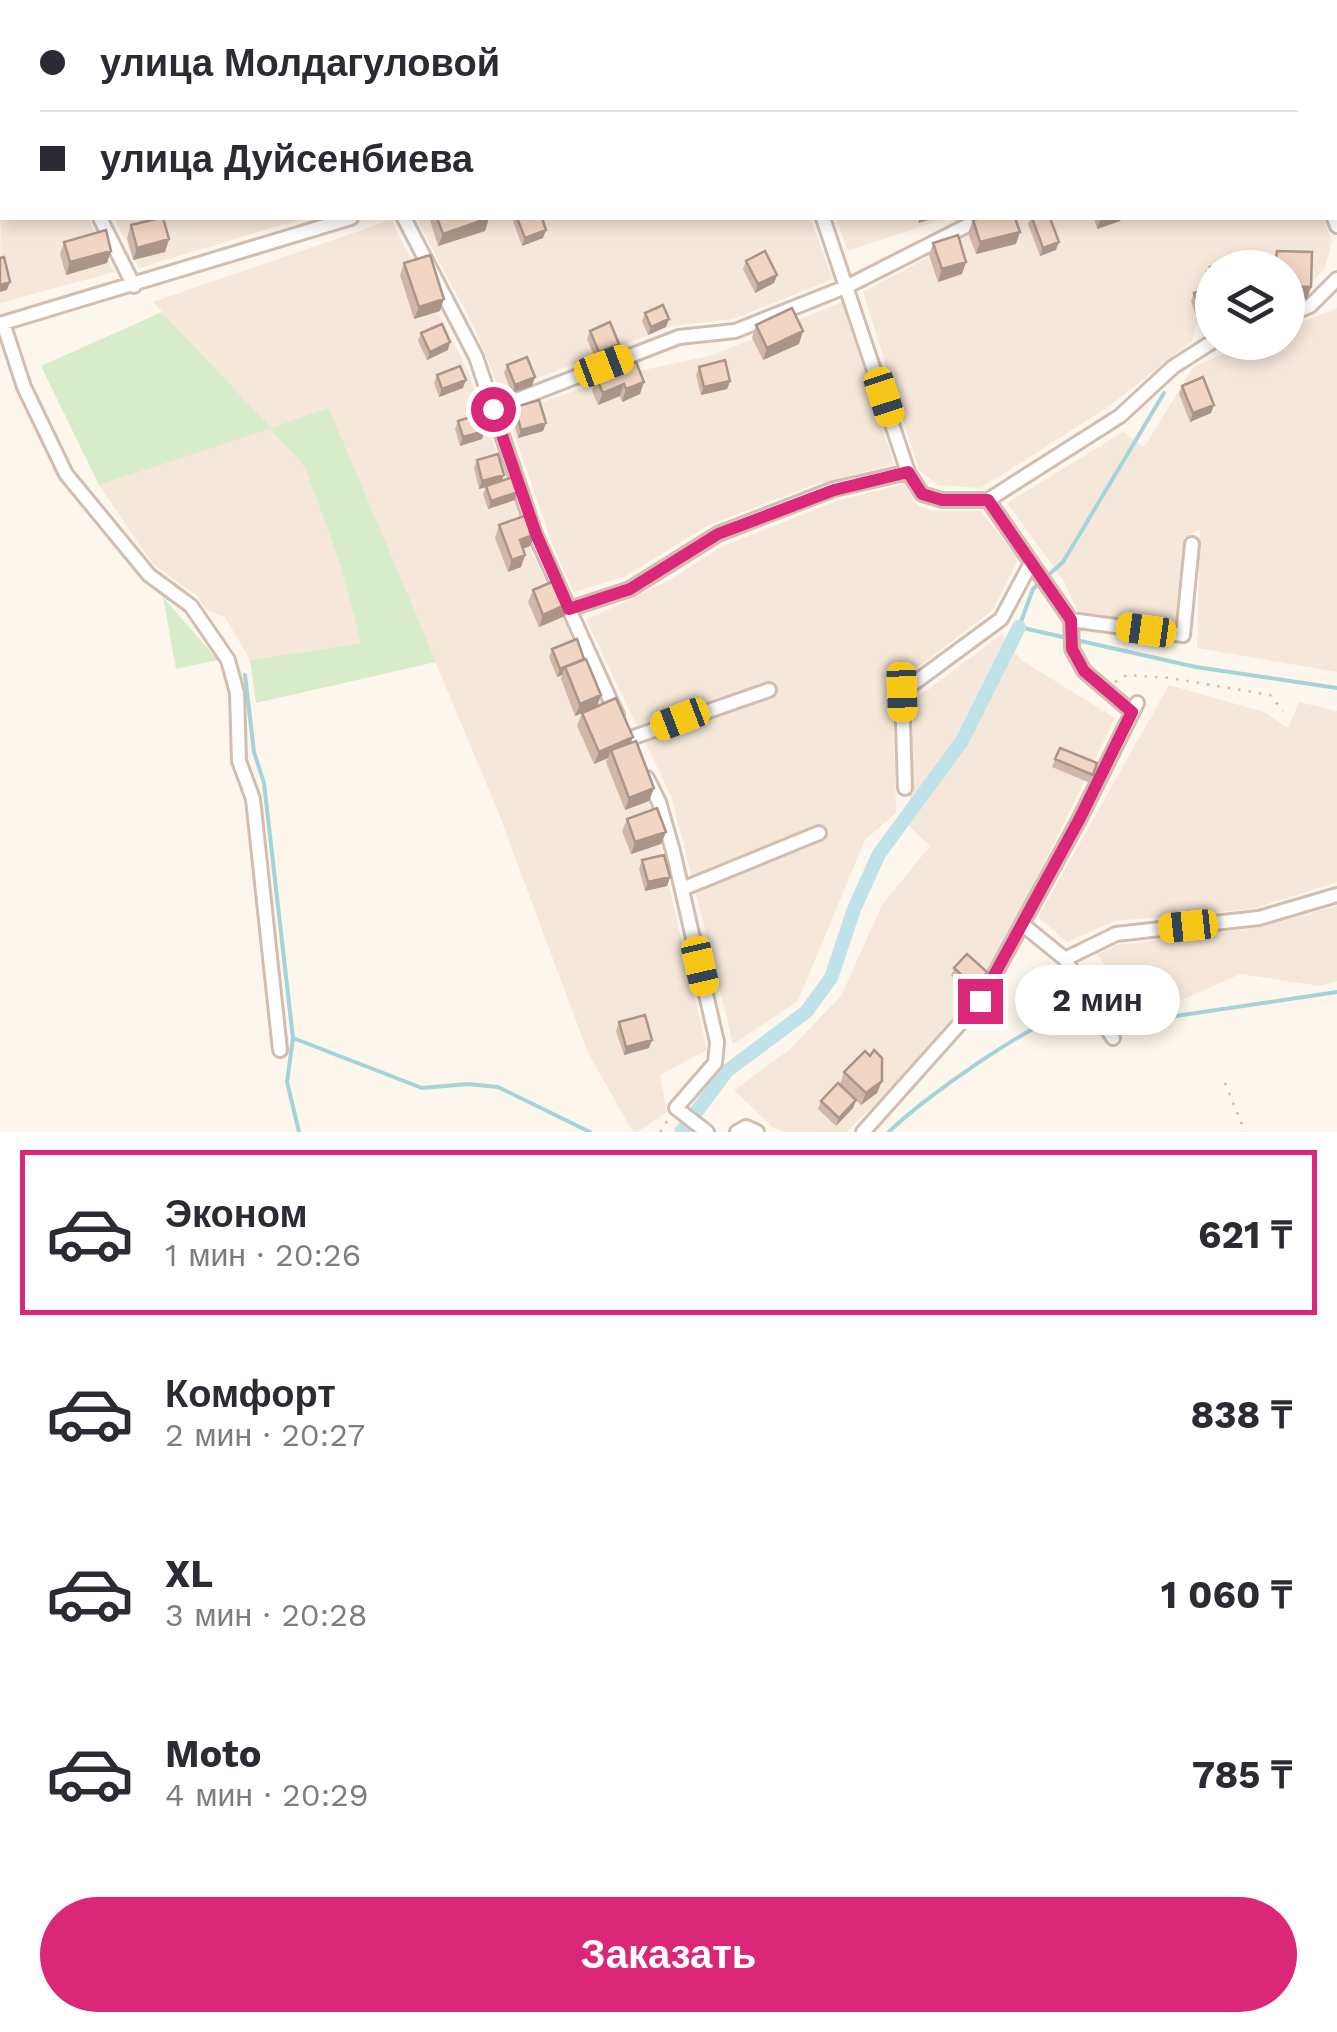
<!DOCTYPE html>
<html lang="ru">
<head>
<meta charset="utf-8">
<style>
	:root { --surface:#fff; --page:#f2f2f3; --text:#2b2b33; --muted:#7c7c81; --line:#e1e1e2; --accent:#db2777 }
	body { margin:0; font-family:"Work Sans",sans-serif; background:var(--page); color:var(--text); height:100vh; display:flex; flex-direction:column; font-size:38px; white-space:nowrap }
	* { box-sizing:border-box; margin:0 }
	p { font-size:32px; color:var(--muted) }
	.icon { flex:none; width:55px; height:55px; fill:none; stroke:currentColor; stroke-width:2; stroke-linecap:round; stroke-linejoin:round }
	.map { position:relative; height:1132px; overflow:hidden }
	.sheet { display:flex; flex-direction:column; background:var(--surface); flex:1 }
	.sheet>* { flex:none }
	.banner { position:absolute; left:0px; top:0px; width:1338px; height:220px; box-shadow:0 5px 15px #0003; display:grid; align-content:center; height:220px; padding:0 40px; background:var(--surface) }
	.tools { position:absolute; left:1195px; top:250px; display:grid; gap:20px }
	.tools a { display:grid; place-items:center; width:110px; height:110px; border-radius:50%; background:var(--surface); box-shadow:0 5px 15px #0003; font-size:50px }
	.end { position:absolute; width:45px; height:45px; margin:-22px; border:12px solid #db2777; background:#fff; box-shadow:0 0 0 5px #fff }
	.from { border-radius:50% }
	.bubble { position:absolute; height:70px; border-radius:35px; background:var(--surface); box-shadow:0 5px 15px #0003; font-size:32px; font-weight:700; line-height:70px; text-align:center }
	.car { position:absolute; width:30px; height:60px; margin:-30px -15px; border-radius:12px; box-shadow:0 0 8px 2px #0007; background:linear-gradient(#f5c518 24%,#345 0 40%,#f5c518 0 76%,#345 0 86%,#f5c518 0) }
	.banner b { display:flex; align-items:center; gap:35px; height:95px; font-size:38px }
	.banner b+b { border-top:2px solid var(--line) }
	.banner i { width:25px; height:25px; background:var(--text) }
	ul { padding:18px 0 0; list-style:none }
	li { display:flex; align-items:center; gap:30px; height:165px; margin:0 20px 15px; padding:0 20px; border:5px solid transparent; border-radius:0px }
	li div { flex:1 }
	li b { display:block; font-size:38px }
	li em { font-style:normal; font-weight:700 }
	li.active { border-color:var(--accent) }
	li>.icon { width:90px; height:90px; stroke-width:1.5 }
	.button { display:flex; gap:20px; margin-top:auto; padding:20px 40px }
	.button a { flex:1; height:115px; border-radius:60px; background:var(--accent); color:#fff; font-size:40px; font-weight:700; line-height:115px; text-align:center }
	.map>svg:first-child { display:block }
	.residential { fill:#f5e8da }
	.green { fill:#d8ecc9 }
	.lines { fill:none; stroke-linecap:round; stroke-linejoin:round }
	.stream { stroke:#a5d3da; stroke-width:4 }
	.canal { stroke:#bfe3e8; stroke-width:14 }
	.minor-casing { stroke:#d1beb0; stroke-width:18 }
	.path { stroke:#d9b8a5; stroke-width:2.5; stroke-dasharray:2.5 8; stroke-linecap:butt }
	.minor { stroke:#fff; stroke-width:12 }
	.wall { fill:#d1b7a8 }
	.shaded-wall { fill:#aa9588 }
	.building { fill:#f3d5c3; stroke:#aa9588; stroke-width:2.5 }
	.route { stroke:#db2777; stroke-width:12 }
</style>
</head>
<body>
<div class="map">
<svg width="1337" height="1132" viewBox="0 0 1337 1132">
	<rect width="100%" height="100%" fill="#fdf6ec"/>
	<path class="residential" d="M122,0H728L729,2H114Z
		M2,34V218H88L114,272L0,303Z
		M114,218H304L139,268Z
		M416,218H810L833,279L733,319L672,326L501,392L473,325Z
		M836,218H946L848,251Z
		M1015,218H1323L1332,241L1325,268L1299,296L1288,268H1212V317L1196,325L1192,341L1108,407L981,488L938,485L919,470L863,292L982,228Z
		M391,220L467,369L534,556L651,810L707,1050L660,1075L667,1112L637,1132H633L588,1053L499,814L329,408L271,429L305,467L340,564L361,643L250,660L225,617L206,610L197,596L153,564L99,485L270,428L153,302Z
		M842,302L894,464L810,486L707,526L624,577L573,592L551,540L507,414L625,374L713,355Z
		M1337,308V672L1197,648L1200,529L1184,538L1175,625L1079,615L1064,581L1007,503L1123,432L1144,447L1194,366L1251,343L1288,342V328Z
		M904,484L918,506L933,511H981L1018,559L993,610L893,686L896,813L865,840L798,1001L733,1044L672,798L586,620L670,580L721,547L840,500Z
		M1002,634L1021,660L1115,718L989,977L879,1101L846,1132H785L772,1127L734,1090L789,1050L841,996L882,905L930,846L909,826L913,701Z
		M1169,685L1264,712L1288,728L1299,702L1337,711V882L1252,909L1115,921L1067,942L1038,917Z
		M1337,906V981L1320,986L1240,974L1167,1007L1122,987L1097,954L1116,945L1261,927Z"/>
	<path class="green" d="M162,312L271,428L329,408L436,662L256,703L250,660L361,643L340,564L305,467L270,429L99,485L41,366Z
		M163,597L218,660L176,669Z"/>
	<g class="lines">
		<path class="stream" d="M1067,638L1019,627L1033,589L1063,562L1164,393
			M1076,640L1196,667L1337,688
			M245,675L254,752L264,783L293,1038L422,1088L468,1084L498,1087L590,1132
			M1102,1013L1169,1017L1337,992
			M293,1038L287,1082L299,1132
			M889,1132C919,1101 1037,1017 1077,1011C1078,1010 1091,1012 1092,1012"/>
		<path class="canal" d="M681,1132L727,1071L806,1012L831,978L854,909L879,854L962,741L1019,627"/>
		<defs>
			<path id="minor" d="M1,0L3,2
				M740,0L741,2
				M1253,0L1254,2
				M74,2L82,0
				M949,2L956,0
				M1335,77H1337
				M100,218L134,286
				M404,218L476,357L535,534L617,715
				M823,218L908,472L922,494L942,500H988
				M1334,218L1337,226
				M1288,315L1310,306L1337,279
				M3,323L24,387L66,474L149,575L191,606L228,660L237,693L239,761L253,799L280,1050
				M0,324L351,218
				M493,409L679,337L735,331L848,286L982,218
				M569,609L630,589L718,534L834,489L908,472
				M1071,620L1183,635L1192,544
				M1132,712L1084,671L1072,649L1071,620L988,500L1120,416L1173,367L1212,342
				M628,739L769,690
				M647,778L659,802L673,851L717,1042L715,1063L676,1108L707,1132
				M905,788L902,692L1001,619L1031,563
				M682,889L819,833
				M1022,924L1065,959L1113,1038
				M1065,959L1116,934L1259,918L1337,895
				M737,1132L746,1127L757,1132
				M863,1132L980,1001L1080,818L1137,703"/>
		</defs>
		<use href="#minor" class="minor-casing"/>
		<path class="path" d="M1115,682L1127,675L1170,678L1270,695L1283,711
			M1225,1083L1245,1132
			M660,1132L670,1117"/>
		<use href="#minor" class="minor"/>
	</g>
	<path class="wall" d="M117,0H256L249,2H118Z
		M430,218H489L485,231L438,246L430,220Z
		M512,218H542L543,238L522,246Z
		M1031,218H1050L1056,250L1040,256L1028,224Z
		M1094,218H1122L1120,221L1097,229Z
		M973,220L1016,244L976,254L968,233Z
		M131,225L169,239L165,252L133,260L127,238Z
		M64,242L111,251L107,263L66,275L60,254Z
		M933,243L966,262L962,274L938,282L929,255Z
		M746,261L777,275L774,283L755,293L743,269Z
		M404,263L440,311L414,319L400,275Z
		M1210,267L1212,268V317L1198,322L1191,301L1194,293L1204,289L1203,284Z
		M645,313L666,327L648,335L642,321Z
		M756,325L803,331L799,344L763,360L752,338Z
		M590,331L619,344L616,352L596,361L587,339Z
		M421,333L448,350L427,360L418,341Z
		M636,362L640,394L622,402L620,396L598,405L592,391L596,378Z
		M507,365L535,377L532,386L512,393L504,373Z
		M699,367L730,381L727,389L701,395L696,375Z
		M437,375L463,388L439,397L434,383Z
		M1182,386L1214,405L1211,413L1190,422L1179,394Z
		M515,407L546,423L543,431L518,438L512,415Z
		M458,421L482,439L460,446L455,429Z
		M477,460L504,475L501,481L518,492L515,500L488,509L483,494L486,487L479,489L474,468Z
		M499,525L535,534L530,546L523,549L525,555L521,567L508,572L495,538Z
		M533,590L569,603L565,616L539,627L528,602Z
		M552,649L597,707L633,737L631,742L654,788L649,801L625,810L606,762L608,758L594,764L577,726L582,713L586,711L575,716L561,679L562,675L557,677L549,657Z
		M1060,748L1097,763L1090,783L1052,767Z
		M627,819L666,832L661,844L631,854L622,831Z
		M642,860L670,877L667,886L645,891L639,869Z
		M954,968L987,972L984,980L971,994L951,976Z
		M619,1022L649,1048L624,1055L616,1031Z
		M844,1072L882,1081L877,1093L861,1105L840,1084Z
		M856,1100L853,1108L836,1126L818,1109L821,1101Z"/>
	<path class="shaded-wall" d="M202,0H223L222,2H194Z
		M228,0H256L249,2H227Z
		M489,218L485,231L438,246L443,234Z
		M920,218H936L918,223Z
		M1101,218H1122L1120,221L1097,229Z
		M546,230L543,238L522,246L525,238Z
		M1020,232L1016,244L976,254L980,242Z
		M169,239L165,252L133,260L137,248Z
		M1059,242L1056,250L1040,256L1043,248Z
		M111,251L107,263L66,275L70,262Z
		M966,262L962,274L938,282L942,269Z
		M777,275L774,283L755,293L758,284Z
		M10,282L7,290L0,292V285Z
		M1288,286L1311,287L1307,299L1288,298Z
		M444,299L440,311L414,319L419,307Z
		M1212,310V317L1198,322L1201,314Z
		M669,319L666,327L648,335L651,327Z
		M803,331L799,344L763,360L767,348Z
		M450,342L448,350L427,360L430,352Z
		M619,344L616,352L596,361L599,352Z
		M535,377L532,386L512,393L515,385Z
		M466,380L463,388L439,397L442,389Z
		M730,381L727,389L701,395L704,387Z
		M644,382L640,394L622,402L626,389Z
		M624,384L620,396L598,405L603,393Z
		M1214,405L1211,413L1190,422L1193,413Z
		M546,423L543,431L518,438L521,430Z
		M485,431L482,439L460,446L463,437Z
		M504,475L501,483L479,489L482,481Z
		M518,492L515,500L488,509L491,501Z
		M535,534L530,546L515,552L520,540Z
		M525,555L521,567L508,572L512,560Z
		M569,603L565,616L539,627L543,615Z
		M565,667L562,675L557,677L560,669Z
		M601,695L597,707L575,716L580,704Z
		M633,737L628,749L611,750L608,758L594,764L599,752Z
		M654,788L649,801L625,810L629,798Z
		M666,832L661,844L631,854L635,842Z
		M670,877L667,886L645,891L648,882Z
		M987,972L984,980L971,994L974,986Z
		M652,1040L649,1048L624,1055L626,1047Z
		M882,1081L877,1093L861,1105L866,1093Z
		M856,1100L853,1108L836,1126L839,1118Z"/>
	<path class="building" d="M125,0H164L165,1L160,2H126Z
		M167,0H202L194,2H167Z
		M826,0H853L847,2H827Z
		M1040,0H1074L1075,2H1041Z
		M2,22V48H0V23Z
		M1337,37V60L1335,61V38Z
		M160,218H163L169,239L137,248L131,225Z
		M437,218H489L443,234Z
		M517,218H542L546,230L525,238Z
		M981,218H1015L1020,232L980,242L973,220Z
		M1032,218H1050L1059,242L1043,248Z
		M106,230L111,251L70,262L64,242Z
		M958,235L966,262L942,269L933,243Z
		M765,251L777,275L758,284L746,261Z
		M1277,251L1312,252L1311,287L1288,286V268H1271V258H1276Z
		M430,255L444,299L419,307L404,263Z
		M4,257L10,282L0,285V258Z
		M1224,263L1225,268H1212V281L1210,282L1207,272L1211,270L1210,267Z
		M1212,286V310L1201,314L1194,293Z
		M663,305L669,319L651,327L645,313Z
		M792,308L803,331L767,348L756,325Z
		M610,322L619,344L599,352L590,331Z
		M442,324L450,342L430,352L421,333Z
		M527,357L535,377L515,385L507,365Z
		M725,360L730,381L704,387L699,367Z
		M636,362L644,382L626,389L624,384L603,393L596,378Z
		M460,366L466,380L442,389L437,375Z
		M1203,377L1214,405L1193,413L1182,386Z
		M539,400L546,423L521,430L515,407Z
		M480,414L485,431L463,437L458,421Z
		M498,454L504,475L482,481L477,460Z
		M513,477L518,492L491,501L486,486Z
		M527,515L535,534L520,540L525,555L512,560L499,525Z
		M559,579L569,603L543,615L533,590Z
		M577,639L584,659L560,669L552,649Z
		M586,659L601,695L580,704L565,667Z
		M616,698L633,737L599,752L582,713Z
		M636,741L654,788L629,798L611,750Z
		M1060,748L1097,763L1093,775L1055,759Z
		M657,808L666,832L635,842L627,819Z
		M664,855L670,877L648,882L642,860Z
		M967,954L987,972L974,986L954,968Z
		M645,1015L652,1040L626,1047L619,1022Z
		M874,1050L882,1058V1081L866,1093L844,1072L865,1051L870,1056Z
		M838,1083L856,1100L839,1118L821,1101Z"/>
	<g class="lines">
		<path class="route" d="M493,409L536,534L569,609L630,589L718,534L834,490L908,472L922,494L942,500H988L1071,620L1072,649L1084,671L1132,712L1080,818L980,1001"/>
	</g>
</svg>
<div class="tools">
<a><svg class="icon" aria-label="layers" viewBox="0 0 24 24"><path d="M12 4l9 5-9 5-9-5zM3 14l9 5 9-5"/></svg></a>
</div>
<i class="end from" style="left:493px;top:409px"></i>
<i class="end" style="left:980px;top:1001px"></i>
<div class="bubble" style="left:1015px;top:965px;width:165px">2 мин</div>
<i class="car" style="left:604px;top:366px;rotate:69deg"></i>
<i class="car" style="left:884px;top:397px;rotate:162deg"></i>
<i class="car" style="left:1146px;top:630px;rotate:278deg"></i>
<i class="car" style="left:902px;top:692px;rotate:178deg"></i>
<i class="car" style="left:680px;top:719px;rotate:249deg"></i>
<i class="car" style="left:1188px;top:926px;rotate:264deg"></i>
<i class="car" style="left:700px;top:966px;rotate:167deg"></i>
<div class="banner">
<b><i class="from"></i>улица Молдагуловой</b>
<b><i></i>улица Дуйсенбиева</b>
</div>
</div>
<section class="sheet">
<ul>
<li class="active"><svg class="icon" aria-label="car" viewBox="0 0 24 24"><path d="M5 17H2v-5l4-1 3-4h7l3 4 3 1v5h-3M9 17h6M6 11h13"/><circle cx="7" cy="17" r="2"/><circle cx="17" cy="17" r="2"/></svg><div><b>Эконом</b><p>1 мин · 20:26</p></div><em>621 ₸</em></li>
<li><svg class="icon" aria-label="car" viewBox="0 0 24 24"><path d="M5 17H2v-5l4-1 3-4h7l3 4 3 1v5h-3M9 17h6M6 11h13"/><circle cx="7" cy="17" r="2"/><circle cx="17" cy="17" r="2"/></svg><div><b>Комфорт</b><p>2 мин · 20:27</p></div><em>838 ₸</em></li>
<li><svg class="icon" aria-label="car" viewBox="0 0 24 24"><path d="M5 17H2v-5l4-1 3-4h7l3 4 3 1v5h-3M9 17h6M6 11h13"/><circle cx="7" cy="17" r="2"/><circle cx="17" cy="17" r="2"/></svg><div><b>XL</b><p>3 мин · 20:28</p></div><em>1 060 ₸</em></li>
<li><svg class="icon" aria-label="car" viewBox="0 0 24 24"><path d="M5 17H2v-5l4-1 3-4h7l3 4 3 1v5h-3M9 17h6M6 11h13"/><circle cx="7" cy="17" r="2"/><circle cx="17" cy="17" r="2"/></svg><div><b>Moto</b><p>4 мин · 20:29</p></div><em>785 ₸</em></li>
</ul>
<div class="button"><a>Заказать</a></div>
</section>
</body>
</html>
